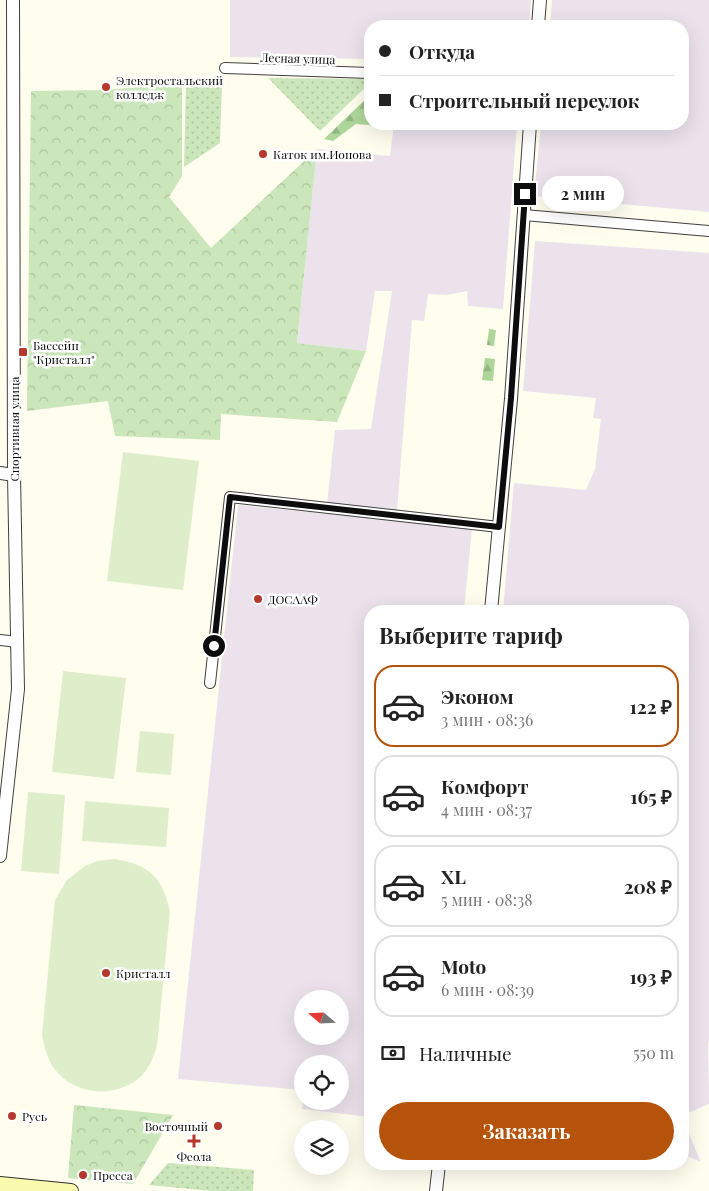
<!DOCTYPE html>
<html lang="ru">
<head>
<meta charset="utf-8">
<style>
	:root { --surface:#fff; --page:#f6f6f6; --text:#222; --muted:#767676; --line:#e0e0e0; --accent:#b45309 }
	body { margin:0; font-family:"Playfair Display",serif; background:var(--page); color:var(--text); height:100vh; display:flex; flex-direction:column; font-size:19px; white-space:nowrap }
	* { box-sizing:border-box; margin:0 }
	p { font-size:16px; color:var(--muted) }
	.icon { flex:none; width:28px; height:28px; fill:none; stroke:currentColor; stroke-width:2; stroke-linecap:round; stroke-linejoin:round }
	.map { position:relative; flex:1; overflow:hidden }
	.details { position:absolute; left:364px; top:605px; width:325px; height:565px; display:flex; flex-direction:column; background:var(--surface); border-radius:20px; box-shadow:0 5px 20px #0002 }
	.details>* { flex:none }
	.guide { position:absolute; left:364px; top:20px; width:325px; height:110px; border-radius:20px; box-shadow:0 5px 20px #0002; display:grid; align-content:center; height:110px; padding:0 15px; background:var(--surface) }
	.needle { width:32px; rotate:289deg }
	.fabs { position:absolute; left:294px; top:990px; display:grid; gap:10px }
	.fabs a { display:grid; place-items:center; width:55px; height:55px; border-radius:50%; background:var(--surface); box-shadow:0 5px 20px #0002; font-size:25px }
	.end { position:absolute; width:22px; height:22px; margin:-11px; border:6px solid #0d0d0d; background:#fff; box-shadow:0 0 0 2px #fff }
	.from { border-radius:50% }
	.bubble { position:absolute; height:35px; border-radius:18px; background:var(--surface); box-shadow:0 5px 20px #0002; font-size:16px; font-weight:700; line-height:35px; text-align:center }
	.guide b { display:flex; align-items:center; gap:18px; height:48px; font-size:19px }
	.guide b+b { border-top:1px solid var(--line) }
	.guide i { width:12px; height:12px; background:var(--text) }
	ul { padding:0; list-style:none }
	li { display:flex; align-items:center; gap:15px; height:82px; margin:0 10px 8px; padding:0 5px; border:2px solid var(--line); border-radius:20px }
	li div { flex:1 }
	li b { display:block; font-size:19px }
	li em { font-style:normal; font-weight:700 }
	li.active { border-color:var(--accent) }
	li>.icon { width:45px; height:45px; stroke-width:1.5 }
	h2 { padding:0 15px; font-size:22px; line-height:60px }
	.pay { display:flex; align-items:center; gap:12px; height:55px; padding:0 15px; font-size:19px }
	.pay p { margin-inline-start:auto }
	.button { display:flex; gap:10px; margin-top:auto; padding:10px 15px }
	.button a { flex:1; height:58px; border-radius:30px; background:var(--accent); color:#fff; font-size:20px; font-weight:700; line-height:58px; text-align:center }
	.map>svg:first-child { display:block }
	.industrial { fill:#ebe2eb; fill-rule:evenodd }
	.grass { fill:url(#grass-dots) }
	.forest { fill:url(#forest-firs) }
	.park { fill:url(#park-crowns) }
	.pitch { fill:#deeecb }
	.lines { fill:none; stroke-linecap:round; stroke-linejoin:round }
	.minor-casing { stroke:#404040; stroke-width:12 }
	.tertiary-casing { stroke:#404040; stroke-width:14 }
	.secondary-casing { stroke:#2f2f2f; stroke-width:16 }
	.minor { stroke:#fff; stroke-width:10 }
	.tertiary { stroke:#fff; stroke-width:12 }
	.secondary { stroke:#f9faad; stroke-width:14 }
	.route { stroke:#0d0d0d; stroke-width:6 }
	.poi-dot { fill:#b5382d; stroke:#fff; stroke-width:2 }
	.labels { text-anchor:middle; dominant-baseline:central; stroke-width:5; stroke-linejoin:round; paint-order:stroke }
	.street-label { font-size:12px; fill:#0d0d0d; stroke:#fff }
	.poi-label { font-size:12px; fill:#0d0d0d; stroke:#fff; text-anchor:start }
</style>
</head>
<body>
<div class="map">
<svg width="709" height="1191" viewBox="0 0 709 1191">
	<defs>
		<pattern id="grass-dots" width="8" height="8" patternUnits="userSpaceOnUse" patternTransform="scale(1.25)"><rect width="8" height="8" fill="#cbe6ba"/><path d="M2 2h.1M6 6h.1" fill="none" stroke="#adc49f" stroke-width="1.8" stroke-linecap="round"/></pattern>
		<pattern id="forest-firs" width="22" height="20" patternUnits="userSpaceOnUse" patternTransform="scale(1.25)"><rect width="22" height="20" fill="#aed69a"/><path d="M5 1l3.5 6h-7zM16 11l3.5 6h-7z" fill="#94b684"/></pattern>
		<pattern id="park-crowns" width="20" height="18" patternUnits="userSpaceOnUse" patternTransform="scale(1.25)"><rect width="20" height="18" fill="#cbe6ba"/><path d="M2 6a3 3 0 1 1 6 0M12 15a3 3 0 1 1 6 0" fill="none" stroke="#adc49f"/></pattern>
	</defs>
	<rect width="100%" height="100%" fill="#fefdee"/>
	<path class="industrial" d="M230,0H531L529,26H370V59L230,57Z
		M552,0H709V212L534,196L541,124H682V26H550Z
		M394,124H517L503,309L468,306L467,291L447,295L428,294L424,321L412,320L397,511L327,504L335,430L371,429L392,291H375L366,351L297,343L317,149L390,156Z
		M535,241L709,253V1043L708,1042L709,1104L683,1115L682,611H503L514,483L586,490L595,469L601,419L593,418L596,398L523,391Z
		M238,505L472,528L464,611H370V1117L302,1109L303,1101H340V1064H302V1090L178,1079ZM302,999H340V1036H302Z
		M683,1120L701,1162L683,1154Z"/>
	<path class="grass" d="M268,78L370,79V83L320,131Z
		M186,82L222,83L220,143L184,167Z
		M168,1163L254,1170L253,1191H212L149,1185Z"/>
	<path class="forest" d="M370,95V124H380V126L356,124L333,141L324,139Z
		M489,329L496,330L494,346L487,345Z
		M485,358L495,359L493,381L482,380Z"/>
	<path class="park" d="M182,83V176L169,197L211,248L317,149L297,343L366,351L337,422L221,414L220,440L115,436L108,401L27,411L31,91L107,90Z
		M74,1105L173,1115L133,1184L68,1178Z"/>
	<path class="pitch" d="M123,452L199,461L183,590L107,581Z
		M63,671L126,678L114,779L52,772Z
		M140,731L174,734L171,775L136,772Z
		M28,792L65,795L59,874L21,871Z
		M85,801L169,808L166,847L82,841Z
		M115,859C150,865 162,877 170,911L157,1046C153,1058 149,1070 138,1079C112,1099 73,1095 53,1067C47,1058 44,1045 42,1035L55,900L67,880L85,866L97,861Z"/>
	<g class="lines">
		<defs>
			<path id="minor" d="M225,68L370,73
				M524,215L709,231
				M0,640L18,642
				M210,683L230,497L499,527"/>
			<path id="tertiary" d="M538,26L540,0
				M0,473L14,475
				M491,611L511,399L530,124
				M0,856L18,689L14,475L13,0
				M436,1191L439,1164"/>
			<path id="secondary" d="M0,1184L71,1191"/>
		</defs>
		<use href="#minor" class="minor-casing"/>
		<use href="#tertiary" class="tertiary-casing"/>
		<use href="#secondary" class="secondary-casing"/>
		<use href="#minor" class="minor"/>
		<use href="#tertiary" class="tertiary"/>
		<use href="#secondary" class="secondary"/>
	</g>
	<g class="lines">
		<path class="route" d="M214,646L230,497L499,527L511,398L525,194"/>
	</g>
	<g class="poi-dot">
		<circle cx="106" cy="87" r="5"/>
		<circle cx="263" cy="154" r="5"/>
		<rect x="18" y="347" width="10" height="10" rx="2.5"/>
		<circle cx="258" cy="599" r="5"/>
		<circle cx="106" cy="973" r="5"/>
		<circle cx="12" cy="1116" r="5"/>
		<circle cx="218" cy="1126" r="5"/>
		<path d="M191.5 1133.5h5v5h5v5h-5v5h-5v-5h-5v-5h5z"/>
		<circle cx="83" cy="1175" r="5"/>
	</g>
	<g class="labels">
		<g class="street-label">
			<text transform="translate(298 58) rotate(2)">Лесная улица</text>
			<text transform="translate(14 429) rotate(-90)">Спортивная улица</text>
		</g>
		<g class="poi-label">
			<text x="116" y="80">Электростальский<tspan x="116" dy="14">колледж</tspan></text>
			<text x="273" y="154">Каток им.Ионова</text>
			<text x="33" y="345">Бассейн<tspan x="33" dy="14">"Кристалл"</tspan></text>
			<text x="268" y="599">ДОСААФ</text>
			<text x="116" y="973">Кристалл</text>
			<text x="22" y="1116">Русь</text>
			<text x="208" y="1126" text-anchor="end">Восточный</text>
			<text x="194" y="1156" text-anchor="middle">Феола</text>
			<text x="93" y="1175">Пресса</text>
		</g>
	</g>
</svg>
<div class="fabs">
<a><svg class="needle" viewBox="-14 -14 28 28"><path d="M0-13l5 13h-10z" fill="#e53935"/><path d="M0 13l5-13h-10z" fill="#767676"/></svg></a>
<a><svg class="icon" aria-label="locate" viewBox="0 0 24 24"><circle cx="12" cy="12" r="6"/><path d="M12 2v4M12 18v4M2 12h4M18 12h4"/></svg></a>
<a><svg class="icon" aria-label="layers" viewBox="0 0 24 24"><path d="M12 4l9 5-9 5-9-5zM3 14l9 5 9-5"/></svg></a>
</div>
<i class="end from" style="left:214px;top:646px"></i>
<i class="end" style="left:525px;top:194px"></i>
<div class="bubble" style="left:542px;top:176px;width:82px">2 мин</div>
<div class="guide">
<b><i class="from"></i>Откуда</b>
<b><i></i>Строительный переулок</b>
</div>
<section class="details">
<h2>Выберите тариф</h2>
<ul>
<li class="active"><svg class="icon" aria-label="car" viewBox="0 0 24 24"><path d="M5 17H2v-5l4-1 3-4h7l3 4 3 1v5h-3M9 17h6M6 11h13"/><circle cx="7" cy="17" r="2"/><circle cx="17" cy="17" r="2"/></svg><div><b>Эконом</b><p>3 мин · 08:36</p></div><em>122 ₽</em></li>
<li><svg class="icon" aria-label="car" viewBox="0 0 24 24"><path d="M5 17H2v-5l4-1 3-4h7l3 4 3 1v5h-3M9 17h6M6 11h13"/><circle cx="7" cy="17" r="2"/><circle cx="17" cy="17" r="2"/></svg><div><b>Комфорт</b><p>4 мин · 08:37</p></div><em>165 ₽</em></li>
<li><svg class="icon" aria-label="car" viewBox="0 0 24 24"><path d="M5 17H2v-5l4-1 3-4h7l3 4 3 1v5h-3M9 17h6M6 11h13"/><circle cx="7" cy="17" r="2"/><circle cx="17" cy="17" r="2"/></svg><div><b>XL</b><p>5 мин · 08:38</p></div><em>208 ₽</em></li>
<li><svg class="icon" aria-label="car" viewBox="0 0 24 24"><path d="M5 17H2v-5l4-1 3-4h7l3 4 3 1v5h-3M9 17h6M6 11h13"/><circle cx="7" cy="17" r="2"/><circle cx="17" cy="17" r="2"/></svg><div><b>Moto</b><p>6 мин · 08:39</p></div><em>193 ₽</em></li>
</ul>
<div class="pay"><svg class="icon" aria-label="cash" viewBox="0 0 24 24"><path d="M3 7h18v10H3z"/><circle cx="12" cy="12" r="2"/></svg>Наличные<p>550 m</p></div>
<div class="button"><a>Заказать</a></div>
</section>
</div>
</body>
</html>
